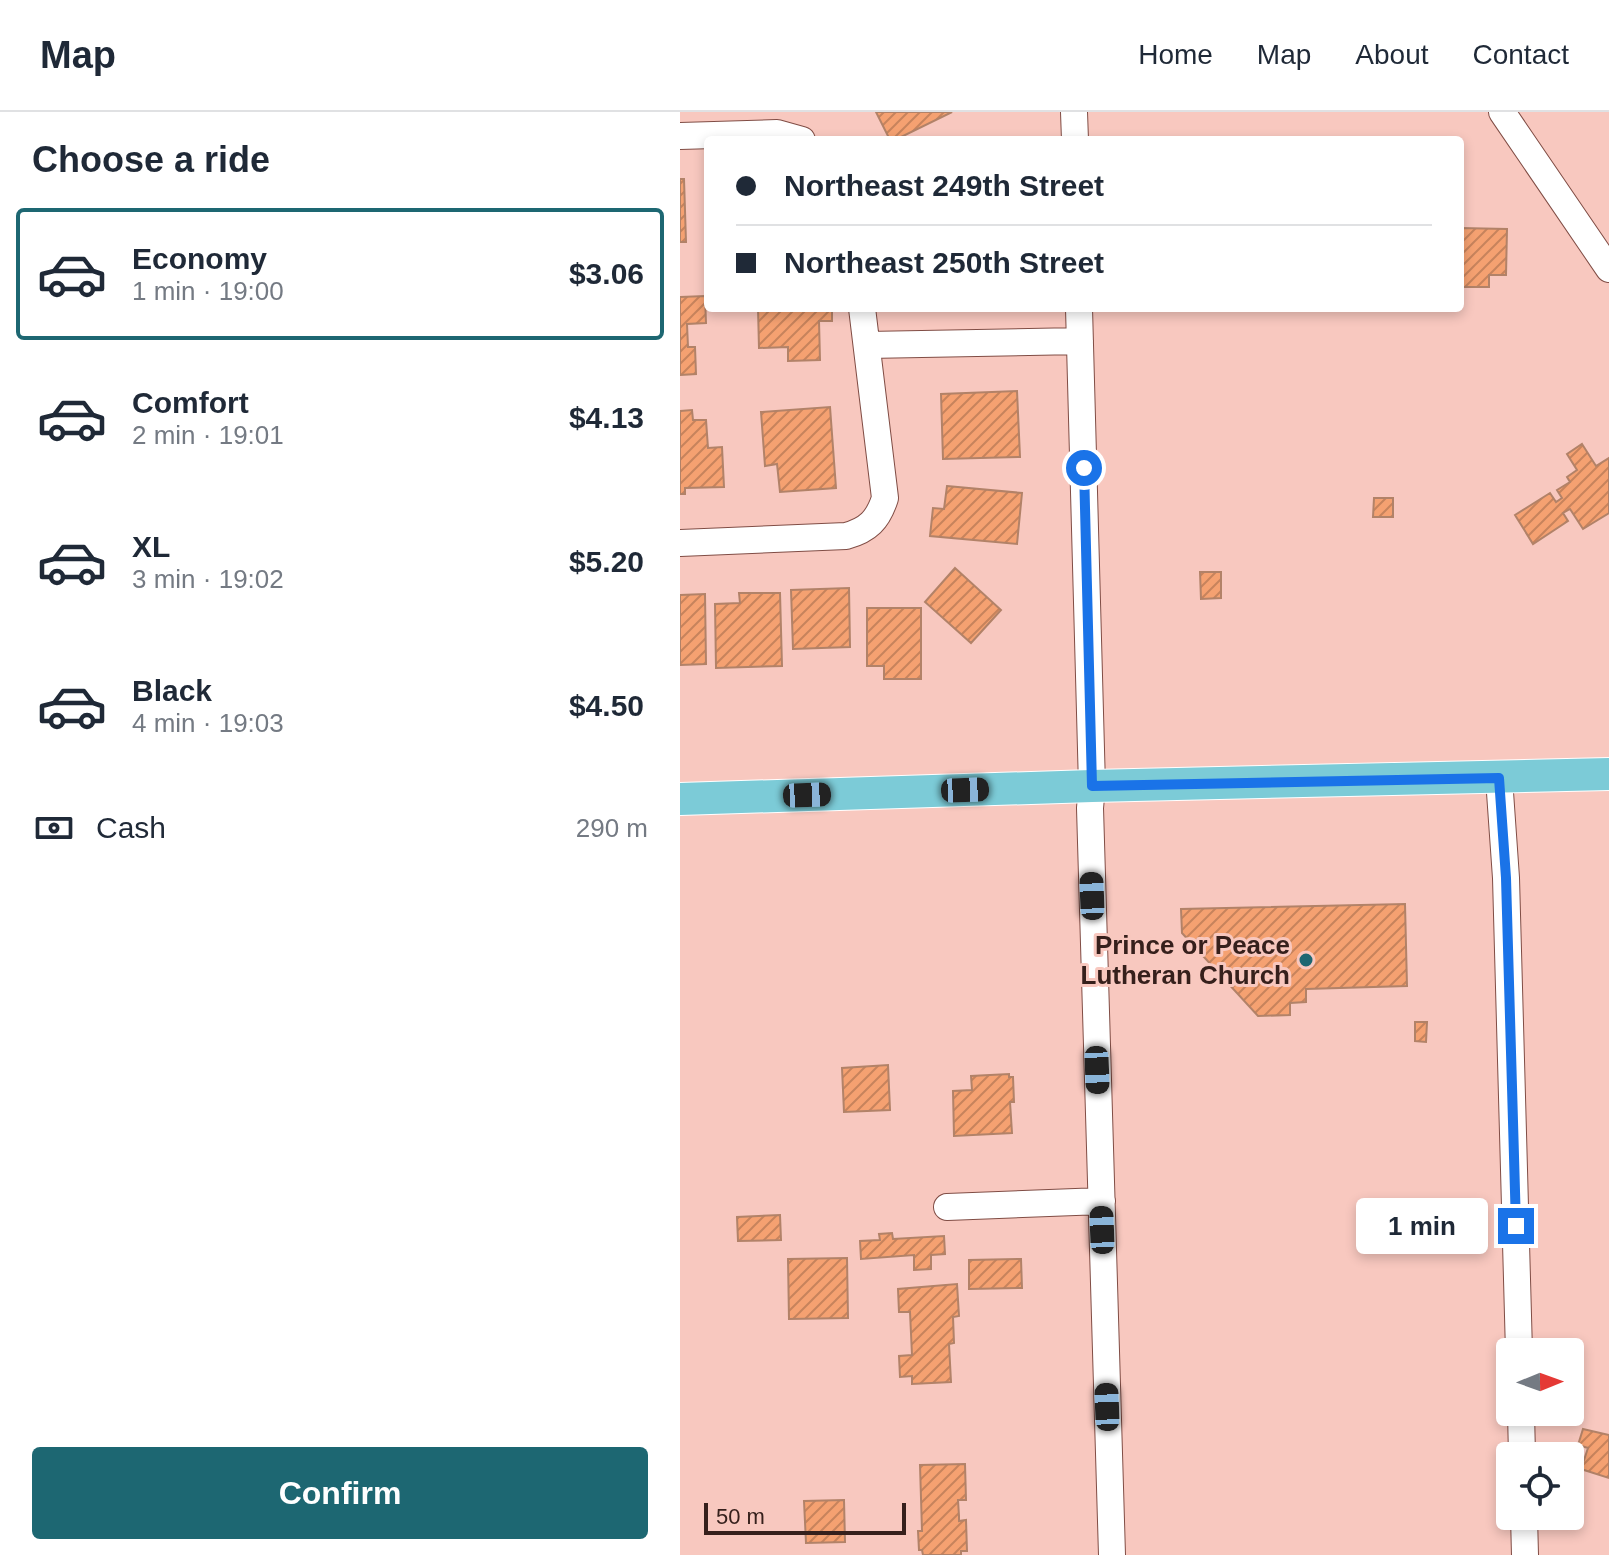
<!DOCTYPE html>
<html lang="en">
<head>
<meta charset="utf-8">
<style>
	:root { --surface:#fff; --page:#f6f6f7; --text:#1f2937; --muted:#747a83; --line:#e0e1e3; --accent:#1d6772 }
	body { margin:0; font-family:Helvetica,sans-serif; background:var(--page); color:var(--text); height:100vh; display:flex; flex-direction:column; font-size:30px; white-space:nowrap }
	* { box-sizing:border-box; margin:0 }
	p { font-size:26px; color:var(--muted) }
	.icon { flex:none; width:44px; height:44px; fill:none; stroke:currentColor; stroke-width:2; stroke-linecap:round; stroke-linejoin:round }
	.map { position:relative; flex:1; overflow:hidden }
	.sheet { display:flex; flex-direction:column; background:var(--surface); width:680px }
	.sheet>* { flex:none }
	.guide { position:absolute; left:24px; top:24px; width:760px; height:176px; border-radius:8px; box-shadow:0 4px 12px #0003; display:grid; align-content:center; height:176px; padding:0 32px; background:var(--surface) }
	.needle { width:52px; rotate:89deg }
	.buttons { position:absolute; left:816px; top:1226px; display:grid; gap:16px }
	.buttons a { display:grid; place-items:center; width:88px; height:88px; border-radius:8px; background:var(--surface); box-shadow:0 4px 12px #0003; font-size:40px }
	.scale { position:absolute; left:24px; bottom:20px; width:202px; box-sizing:border-box; padding-left:8px; border:4px solid #36201c; border-top:0; font-size:22px; line-height:28px; white-space:nowrap; color:#36201c; -webkit-text-stroke:6px #f8c8bf; paint-order:stroke }
	.end { position:absolute; width:36px; height:36px; margin:-18px; border:10px solid #1a73e8; background:#fff; box-shadow:0 0 0 4px #fff }
	.from { border-radius:50% }
	.bubble { position:absolute; height:56px; border-radius:8px; background:var(--surface); box-shadow:0 4px 12px #0003; font-size:26px; font-weight:600; line-height:56px; text-align:center }
	.car { position:absolute; width:24px; height:48px; margin:-24px -12px; border-radius:10px; box-shadow:0 0 6px 2px #0007; background:linear-gradient(#222 24%,#8ab4d8 0 40%,#222 0 76%,#8ab4d8 0 86%,#222 0) }
	.guide b { display:flex; align-items:center; gap:28px; height:76px; font-size:30px }
	.guide b+b { border-top:2px solid var(--line) }
	.guide i { width:20px; height:20px; background:var(--text) }
	ul { padding:0; list-style:none }
	li { display:flex; align-items:center; gap:24px; height:132px; margin:0 16px 12px; padding:0 16px; border:4px solid transparent; border-radius:8px }
	li div { flex:1 }
	li b { display:block; font-size:30px }
	li em { font-style:normal; font-weight:600 }
	li.selected { border-color:var(--accent) }
	li>.icon { width:72px; height:72px; stroke-width:1.5 }
	h2 { padding:0 32px; font-size:36px; line-height:96px }
	.pay { display:flex; align-items:center; gap:20px; height:88px; padding:0 32px; font-size:30px }
	.pay p { margin-inline-start:auto }
	.button { display:flex; gap:16px; margin-top:auto; padding:16px 32px }
	.button a { flex:1; height:92px; border-radius:8px; background:var(--accent); color:#fff; font-size:32px; font-weight:600; line-height:92px; text-align:center }
	header { display:flex; align-items:center; gap:48px; box-sizing:border-box; height:112px; padding:0 40px; background:var(--surface); border-bottom:2px solid var(--line) }
	header strong { font-size:38px }
	nav { display:flex; gap:44px; margin-inline-start:auto; font-size:28px }
	main { display:flex; flex:1; min-height:0 }
	.map>svg:first-child { display:block }
	.building { fill:url(#building-hatch); stroke:#b28268; stroke-width:2 }
	.lines { fill:none; stroke-linecap:round; stroke-linejoin:round }
	.minor-casing { stroke:#804d45; stroke-width:28 }
	.major-casing { stroke:#fff; stroke-width:34 }
	.minor { stroke:#fff; stroke-width:26 }
	.major { stroke:#7ccbd7; stroke-width:32 }
	.route { stroke:#1a73e8; stroke-width:10 }
	.poi-dot { fill:#1d6772; stroke:#f8c8bf; stroke-width:3 }
	.labels { text-anchor:middle; dominant-baseline:central; stroke-width:6; stroke-linejoin:round; paint-order:stroke }
	.poi-label { font-size:26px; font-weight:bold; fill:#36201c; stroke:#f8c8bf; text-anchor:end }
</style>
</head>
<body>
<header>
<strong>Map</strong>
<nav><a>Home</a><a>Map</a><a>About</a><a>Contact</a></nav>
</header>
<main>
<section class="sheet">
<h2>Choose a ride</h2>
<ul>
<li class="selected"><svg class="icon" aria-label="car" viewBox="0 0 24 24"><path d="M5 17H2v-5l4-1 3-4h7l3 4 3 1v5h-3M9 17h6M6 11h13"/><circle cx="7" cy="17" r="2"/><circle cx="17" cy="17" r="2"/></svg><div><b>Economy</b><p>1 min · 19:00</p></div><em>$3.06</em></li>
<li><svg class="icon" aria-label="car" viewBox="0 0 24 24"><path d="M5 17H2v-5l4-1 3-4h7l3 4 3 1v5h-3M9 17h6M6 11h13"/><circle cx="7" cy="17" r="2"/><circle cx="17" cy="17" r="2"/></svg><div><b>Comfort</b><p>2 min · 19:01</p></div><em>$4.13</em></li>
<li><svg class="icon" aria-label="car" viewBox="0 0 24 24"><path d="M5 17H2v-5l4-1 3-4h7l3 4 3 1v5h-3M9 17h6M6 11h13"/><circle cx="7" cy="17" r="2"/><circle cx="17" cy="17" r="2"/></svg><div><b>XL</b><p>3 min · 19:02</p></div><em>$5.20</em></li>
<li><svg class="icon" aria-label="car" viewBox="0 0 24 24"><path d="M5 17H2v-5l4-1 3-4h7l3 4 3 1v5h-3M9 17h6M6 11h13"/><circle cx="7" cy="17" r="2"/><circle cx="17" cy="17" r="2"/></svg><div><b>Black</b><p>4 min · 19:03</p></div><em>$4.50</em></li>
</ul>
<div class="pay"><svg class="icon" aria-label="cash" viewBox="0 0 24 24"><path d="M3 7h18v10H3z"/><circle cx="12" cy="12" r="2"/></svg>Cash<p>290 m</p></div>
<div class="button"><a>Confirm</a></div>
</section>
<div class="map">
<svg width="929" height="1443" viewBox="0 0 929 1443">
	<defs>
		<pattern id="building-hatch" width="6" height="6" patternUnits="userSpaceOnUse" patternTransform="scale(2)"><rect width="6" height="6" fill="#f5a171"/><path d="M-1 1l2-2M0 6l6-6M5 7l2-2" fill="none" stroke="#c7835c"/></pattern>
	</defs>
	<rect width="100%" height="100%" fill="#f8c8bf"/>
	<path class="building" d="M196,0H272L215,28H210Z
		M0,67H4L6,130H0Z
		M780,116L827,117L826,163H809V175H780Z
		M25,184L26,211L7,212L8,235H15L16,262L0,263V185Z
		M78,196H152V209H139L140,248L108,249V235L79,236Z
		M337,279L340,345L263,347L261,282Z
		M150,295L156,376L100,380L97,352L85,354L81,300Z
		M12,298L13,308H26L28,336L42,335L44,375L5,376V382H0V299Z
		M902,332L916,354L929,346V401L903,417L890,397L883,401L888,409L853,432L835,403L870,381L876,390L882,386L877,378L890,370L887,365L897,358L887,342Z
		M267,374L342,381L337,432L250,424L253,396L264,397Z
		M694,386H713V405H693Z
		M275,456L321,498L291,531L245,490Z
		M520,460H541V486L521,487Z
		M169,476L170,535L113,537L111,478Z
		M59,481H100L102,554L36,556L35,492L60,491Z
		M25,482L26,552L0,553V483Z
		M187,496H241V567H204V554H187Z
		M725,792L727,874L626,877V890L610,891V903L578,904L502,821L501,797Z
		M735,910H747L746,930L735,929Z
		M208,953L210,998L164,1000L162,956Z
		M329,962V965H333L334,990H330L332,1021L274,1024L273,979L292,978L291,964Z
		M100,1103L101,1128L58,1129L57,1105Z
		M212,1121L213,1127L264,1124L265,1142L251,1143V1157L234,1158V1143L181,1147L180,1129L200,1128L199,1122Z
		M167,1146L168,1206L109,1207L108,1147Z
		M341,1147L342,1176L289,1177V1148Z
		M277,1172L279,1204L273,1205L274,1231L269,1232L271,1270L232,1272V1264L220,1265L219,1244L232,1243L230,1200H219L218,1177Z
		M903,1317L929,1323V1366L901,1357L908,1336L898,1333Z
		M285,1352L286,1388H278L279,1404V1409L286,1408L287,1439H281V1443H243L242,1438H239L238,1419H242L240,1353Z
		M164,1388L165,1430L126,1431L124,1389Z"/>
	<g class="lines">
		<defs>
			<path id="minor" d="M394,0L395,28
				M822,0L929,157
				M0,24L97,21L122,28
				M399,196L412,674L410,696L432,1443
				M187,233L400,229
				M0,431L166,424C188,418 198,408 205,386L182,196
				M819,666L826,766L839,1240
				M267,1095L422,1089
				M841,1300L842,1344
				M844,1404L845,1443"/>
			<path id="major" d="M0,687L412,674L929,662"/>
		</defs>
		<use href="#minor" class="minor-casing"/>
		<use href="#major" class="major-casing"/>
		<use href="#minor" class="minor"/>
		<use href="#major" class="major"/>
	</g>
	<g class="lines">
		<path class="route" d="M404,356L412,674L819,666L826,766L836,1114"/>
	</g>
	<circle class="poi-dot" cx="626" cy="848" r="8"/>
	<g class="labels">
		<g class="poi-label">
			<text x="610" y="833">Prince or Peace<tspan x="610" dy="30">Lutheran Church</tspan></text>
		</g>
	</g>
</svg>
<div class="buttons">
<a><svg class="needle" viewBox="-14 -14 28 28"><path d="M0-13l5 13h-10z" fill="#e53935"/><path d="M0 13l5-13h-10z" fill="#747a83"/></svg></a>
<a><svg class="icon" aria-label="locate" viewBox="0 0 24 24"><circle cx="12" cy="12" r="6"/><path d="M12 2v4M12 18v4M2 12h4M18 12h4"/></svg></a>
</div>
<div class="scale">50 m</div>
<i class="end from" style="left:404px;top:356px"></i>
<i class="end" style="left:836px;top:1114px"></i>
<div class="bubble" style="left:676px;top:1086px;width:132px">1 min</div>
<i class="car" style="left:285px;top:678px;rotate:88deg"></i>
<i class="car" style="left:127px;top:683px;rotate:88deg"></i>
<i class="car" style="left:412px;top:784px;rotate:358deg"></i>
<i class="car" style="left:417px;top:958px;rotate:178deg"></i>
<i class="car" style="left:422px;top:1118px;rotate:358deg"></i>
<i class="car" style="left:427px;top:1295px;rotate:358deg"></i>
<div class="guide">
<b><i class="from"></i>Northeast 249th Street</b>
<b><i></i>Northeast 250th Street</b>
</div>
</div>
</main>
</body>
</html>
